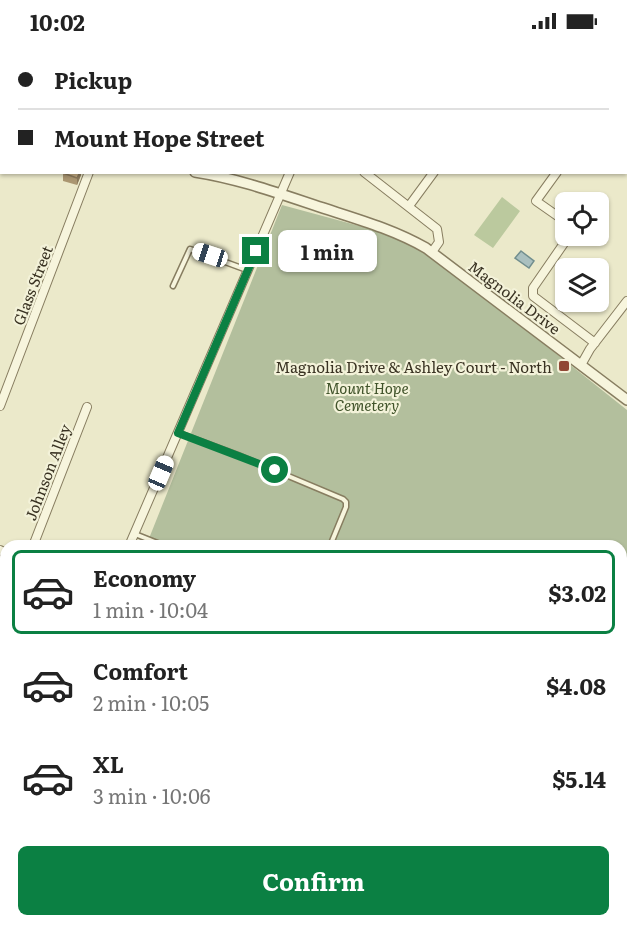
<!DOCTYPE html>
<html lang="en">
<head>
<meta charset="utf-8">
<style>
	:root { --surface:#fff; --page:#f2f2f2; --text:#222; --muted:#767676; --line:#e0e0e0; --accent:#0b8043 }
	body { margin:0; font-family:Literata,serif; background:var(--page); color:var(--text); height:100vh; display:flex; flex-direction:column; font-size:22px; white-space:nowrap }
	* { box-sizing:border-box; margin:0 }
	p { font-size:20px; color:var(--muted) }
	.icon { flex:none; width:33px; height:33px; fill:none; stroke:currentColor; stroke-width:2; stroke-linecap:round; stroke-linejoin:round }
	.map { position:relative; flex:1; overflow:hidden }
	.panel { position:absolute; left:0px; top:498px; width:627px; height:387px; display:flex; flex-direction:column; background:var(--surface); border-radius:18px 18px 0 0; box-shadow:0 2px 4px #0004 }
	.panel>* { flex:none }
	.top-card { position:absolute; left:0px; top:0px; width:627px; height:132px; box-shadow:0 2px 4px #0004; display:grid; align-content:center; height:132px; padding:0 18px; background:var(--surface) }
	.fabs { position:absolute; left:555px; top:150px; display:grid; gap:12px }
	.fabs a { display:grid; place-items:center; width:54px; height:54px; border-radius:9px; background:var(--surface); box-shadow:0 2px 4px #0004; font-size:30px }
	.end { position:absolute; width:27px; height:27px; margin:-14px; border:8px solid #0b8043; background:#fff; box-shadow:0 0 0 3px #fff }
	.from { border-radius:50% }
	.bubble { position:absolute; height:42px; border-radius:9px; background:var(--surface); box-shadow:0 2px 4px #0004; font-size:20px; font-weight:700; line-height:42px; text-align:center }
	.car { position:absolute; width:18px; height:36px; margin:-18px -9px; border-radius:8px; box-shadow:0 0 4px 2px #0007; background:linear-gradient(#fff 24%,#345 0 40%,#fff 0 76%,#345 0 86%,#fff 0) }
	.top-card b { display:flex; align-items:center; gap:21px; height:57px; font-size:22px }
	.top-card b+b { border-top:2px solid var(--line) }
	.top-card i { width:15px; height:15px; background:var(--text) }
	ul { padding:10px 0 0; list-style:none }
	li { display:flex; align-items:center; gap:18px; height:84px; margin:0 12px 9px; padding:0 6px; border:3px solid transparent; border-radius:9px }
	li div { flex:1 }
	li b { display:block; font-size:22px }
	li em { font-style:normal; font-weight:700 }
	li.selected { border-color:var(--accent) }
	li>.icon { width:54px; height:54px; stroke-width:1.5 }
	.action { display:flex; gap:12px; margin-top:auto; padding:12px 18px }
	.action a { flex:1; height:69px; border-radius:9px; background:var(--accent); color:#fff; font-size:24px; font-weight:700; line-height:69px; text-align:center }
	.status { display:flex; justify-content:space-between; align-items:center; height:42px; padding:0 30px; background:var(--surface); direction:ltr }
	.status svg { height:16px; fill:currentColor }
	.map>svg:first-child { display:block }
	.green { fill:#bbc99e }
	.cemetery { fill:#b3bf9d }
	.water { fill:#aac0bf; stroke:#718e8e; stroke-width:1.5 }
	.lines { fill:none; stroke-linecap:round; stroke-linejoin:round }
	.stream { stroke:#718e8e; stroke-width:2 }
	.service-casing { stroke:#877d60; stroke-width:7 }
	.minor-casing { stroke:#877d60; stroke-width:10 }
	.tertiary-casing { stroke:#877d60; stroke-width:12 }
	.secondary-casing { stroke:#695e43; stroke-width:14 }
	.primary-casing { stroke:#554b33; stroke-width:15 }
	.path { stroke:#877d60; stroke-width:1.5; stroke-dasharray:4.5 3; stroke-linecap:butt }
	.service { stroke:#f7f5dd; stroke-width:4 }
	.minor { stroke:#f7f5dd; stroke-width:8 }
	.tertiary { stroke:#f7f5dd; stroke-width:9 }
	.secondary { stroke:#f7f5dd; stroke-width:10 }
	.primary { stroke:#eae4a6; stroke-width:12 }
	.wall { fill:#aa9671 }
	.shaded-wall { fill:#8b7a5c }
	.building { fill:#c6ae83; stroke:#8b7a5c; stroke-width:1.5 }
	.route { stroke:#0b8043; stroke-width:8 }
	.poi-dot { fill:#914835; stroke:#f3f2d9; stroke-width:2 }
	.labels { text-anchor:middle; dominant-baseline:central; stroke-width:4.5; stroke-linejoin:round; paint-order:stroke }
	.street-label { font-size:15px; fill:#393222; stroke:#f3f2d9 }
	.poi-label { font-size:15px; fill:#393222; stroke:#f3f2d9; text-anchor:end }
	.park-label { font-size:15px; font-style:italic; fill:#40532a; stroke:#f3f2d9 }
</style>
</head>
<body>
<div class="status"><b>10:02</b><svg viewBox="0 0 49 12"><path d="M0 12V9h3v3zM5 12V6h3v6zM10 12V3h3v9zM15 12V0h3v12zM26 1h20v11H26zM47 4h2v5h-2z"/></svg></div>
<div class="map">
<svg width="627" height="885" viewBox="0 0 627 885">
	<rect width="100%" height="100%" fill="#ebe9ca"/>
	<path class="green" d="M512,0H627V87L626,2Z
		M502,155L520,169L493,206L474,193Z
		M0,718L6,719V775L0,774Z"/>
	<path class="cemetery" d="M282,163L415,199L627,368V792L621,799V504H146Z"/>
	<path class="water" d="M521,209L534,219L529,226L515,216Z"/>
	<g class="lines">
		<path class="stream" d="M0,751L6,752
			M210,879L212,885"/>
		<defs>
			<path id="service" d="M315,2L316,0
				M338,2L339,0
				M0,64H2
				M173,244L190,207L247,228
				M179,391L238,413L343,457L346,460V465L330,504
				M135,492L165,504
				M0,642L6,641
				M0,787H6
				M0,868H6
				M68,879V885
				M103,879L104,885
				M142,879V885"/>
			<path id="minor" d="M477,0L479,2
				M381,2L382,0
				M414,2L415,0
				M626,111L627,113
				M364,130L437,187L439,200L432,210
				M557,130L536,159L566,180
				M409,164L434,130
				M569,194L533,246V254L595,301
				M581,323L590,307L627,259
				M0,364L89,130
				M33,504L87,365
				M129,504L290,130
				M0,508L6,511
				M0,812L6,799
				M598,885V879"/>
			<path id="tertiary" d="M0,87L2,88
				M195,130C235,136 275,150 314,163C353,176 391,186 426,206L627,358
				M621,816L627,808"/>
			<path id="secondary" d="M230,879V885"/>
			<path id="primary" d="M0,839H6
				M621,857L627,858"/>
		</defs>
		<use href="#service" class="service-casing"/>
		<use href="#minor" class="minor-casing"/>
		<use href="#tertiary" class="tertiary-casing"/>
		<use href="#secondary" class="secondary-casing"/>
		<use href="#primary" class="primary-casing"/>
		<path class="path" d="M621,842L626,840"/>
		<use href="#service" class="service"/>
		<use href="#minor" class="minor"/>
		<use href="#tertiary" class="tertiary"/>
		<use href="#secondary" class="secondary"/>
		<use href="#primary" class="primary"/>
	</g>
	<path class="wall" d="M205,0H309L308,2H207Z
		M81,130V133L77,143L63,139V131Z
		M72,879H91V885H72Z"/>
	<path class="shaded-wall" d="M299,0H309L308,2H298Z
		M2,19V34L0,35V20Z
		M80,130H81V133L77,143V136Z"/>
	<path class="building" d="M0,0H24L23,2H2V19L0,20Z
		M163,0H178L180,2H162Z
		M216,0H299L298,2H215Z
		M63,130H80L77,136L63,131Z
		M72,879H91V882H72Z
		M548,879H564V885H548Z"/>
	<g class="lines">
		<path class="route" d="M256,209L178,391L275,428"/>
	</g>
	<rect class="poi-dot" x="558" y="318" width="12" height="12" rx="3"/>
	<g class="labels">
		<g class="street-label">
			<text transform="translate(32 243) rotate(-69)">Glass Street</text>
			<text transform="translate(515 255) rotate(37)">Magnolia Drive</text>
			<text transform="translate(47 430) rotate(-69)">Johnson Alley</text>
		</g>
		<g class="poi-label">
			<text x="552" y="324">Magnolia Drive &amp; Ashley Court - North</text>
		</g>
		<g class="park-label">
			<text x="367" y="345">Mount Hope<tspan x="367" dy="17">Cemetery</tspan></text>
		</g>
	</g>
</svg>
<div class="fabs">
<a><svg class="icon" aria-label="locate" viewBox="0 0 24 24"><circle cx="12" cy="12" r="6"/><path d="M12 2v4M12 18v4M2 12h4M18 12h4"/></svg></a>
<a><svg class="icon" aria-label="layers" viewBox="0 0 24 24"><path d="M12 4l9 5-9 5-9-5zM3 14l9 5 9-5"/></svg></a>
</div>
<i class="end from" style="left:275px;top:428px"></i>
<i class="end" style="left:256px;top:209px"></i>
<div class="bubble" style="left:278px;top:188px;width:99px">1 min</div>
<i class="car" style="left:210px;top:213px;rotate:288deg"></i>
<i class="car" style="left:161px;top:431px;rotate:23deg"></i>
<div class="top-card">
<b><i class="from"></i>Pickup</b>
<b><i></i>Mount Hope Street</b>
</div>
<section class="panel">
<ul>
<li class="selected"><svg class="icon" aria-label="car" viewBox="0 0 24 24"><path d="M5 17H2v-5l4-1 3-4h7l3 4 3 1v5h-3M9 17h6M6 11h13"/><circle cx="7" cy="17" r="2"/><circle cx="17" cy="17" r="2"/></svg><div><b>Economy</b><p>1 min · 10:04</p></div><em>$3.02</em></li>
<li><svg class="icon" aria-label="car" viewBox="0 0 24 24"><path d="M5 17H2v-5l4-1 3-4h7l3 4 3 1v5h-3M9 17h6M6 11h13"/><circle cx="7" cy="17" r="2"/><circle cx="17" cy="17" r="2"/></svg><div><b>Comfort</b><p>2 min · 10:05</p></div><em>$4.08</em></li>
<li><svg class="icon" aria-label="car" viewBox="0 0 24 24"><path d="M5 17H2v-5l4-1 3-4h7l3 4 3 1v5h-3M9 17h6M6 11h13"/><circle cx="7" cy="17" r="2"/><circle cx="17" cy="17" r="2"/></svg><div><b>XL</b><p>3 min · 10:06</p></div><em>$5.14</em></li>
</ul>
<div class="action"><a>Confirm</a></div>
</section>
</div>
</body>
</html>
